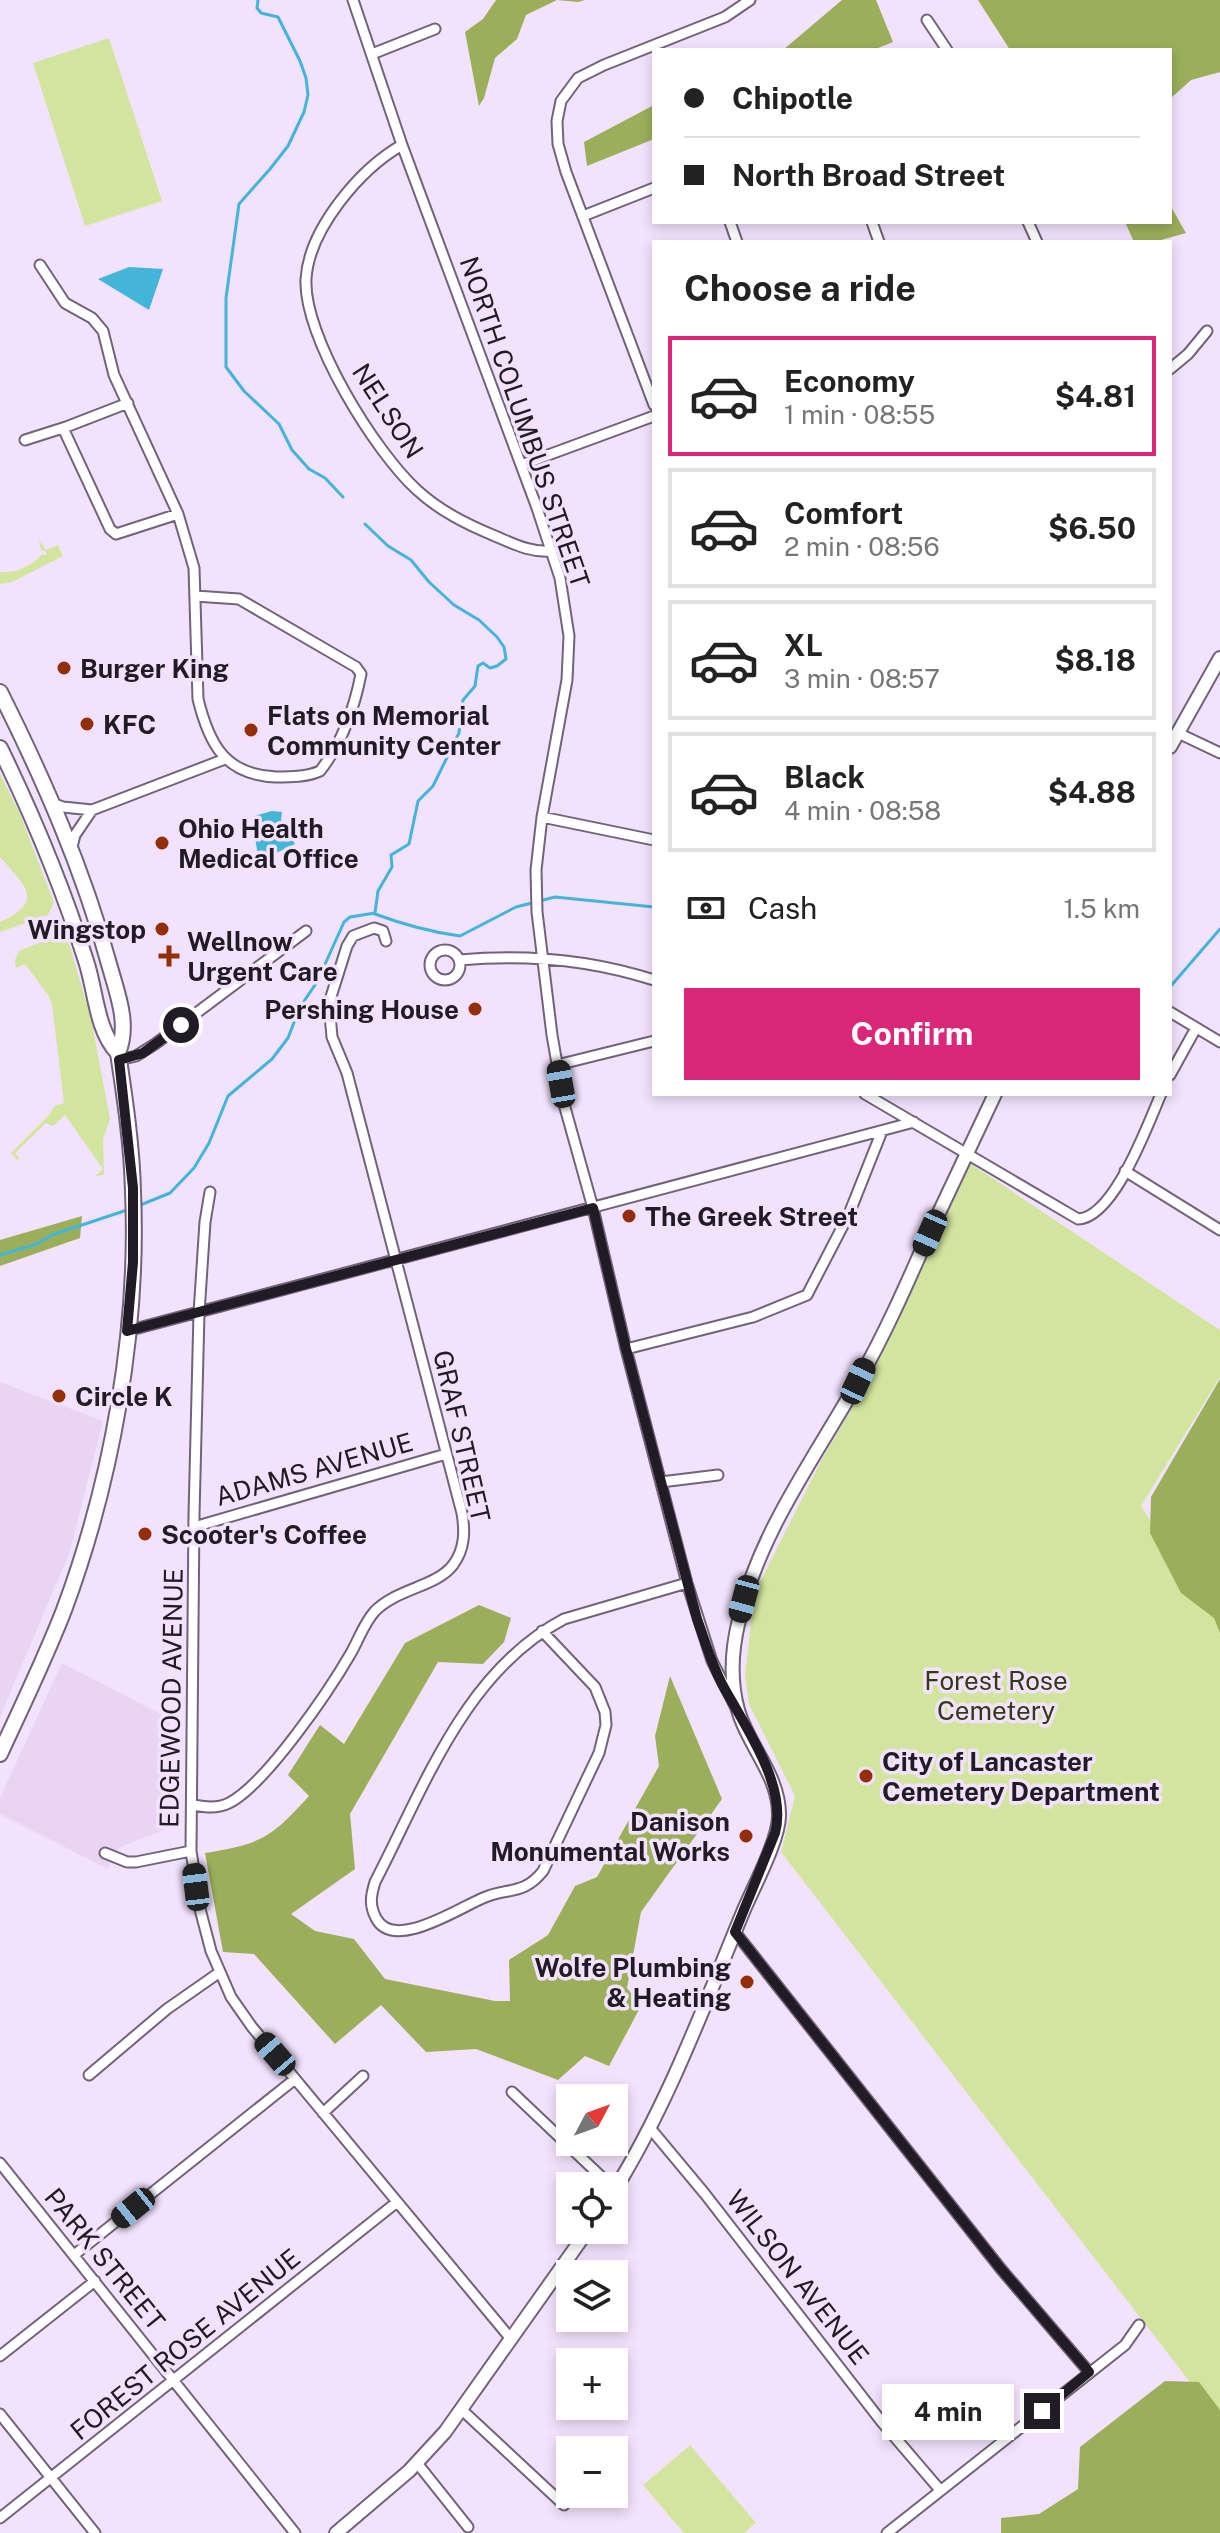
<!DOCTYPE html>
<html lang="en">
<head>
<meta charset="utf-8">
<style>
	:root { --surface:#fff; --page:#f2f2f2; --text:#222; --muted:#767676; --line:#e0e0e0; --accent:#db2777 }
	body { margin:0; font-family:"Public Sans",sans-serif; background:var(--page); color:var(--text); height:100vh; display:flex; flex-direction:column; font-size:30px; white-space:nowrap }
	* { box-sizing:border-box; margin:0 }
	p { font-size:26px; color:var(--muted) }
	.icon { flex:none; width:44px; height:44px; fill:none; stroke:currentColor; stroke-width:2; stroke-linecap:round; stroke-linejoin:round }
	.map { position:relative; flex:1; overflow:hidden }
	.drawer { position:absolute; left:652px; top:240px; width:520px; height:856px; display:flex; flex-direction:column; background:var(--surface); border-radius:0px; box-shadow:0 4px 12px #0003 }
	.drawer>* { flex:none }
	.hud { position:absolute; left:652px; top:48px; width:520px; height:176px; border-radius:0px; box-shadow:0 4px 12px #0003; display:grid; align-content:center; height:176px; padding:0 32px; background:var(--surface) }
	.needle { width:52px; rotate:49deg }
	.controls { position:absolute; left:556px; top:2084px; display:grid; gap:16px }
	.controls a { display:grid; place-items:center; width:72px; height:72px; border-radius:0px; background:var(--surface); box-shadow:0 4px 12px #0003; font-size:40px }
	.end { position:absolute; width:36px; height:36px; margin:-18px; border:10px solid #211b25; background:#fff; box-shadow:0 0 0 4px #fff }
	.from { border-radius:50% }
	.bubble { position:absolute; height:56px; border-radius:0px; background:var(--surface); box-shadow:0 4px 12px #0003; font-size:26px; font-weight:700; line-height:56px; text-align:center }
	.car { position:absolute; width:24px; height:48px; margin:-24px -12px; border-radius:10px; box-shadow:0 0 6px 2px #0007; background:linear-gradient(#222 24%,#8ab4d8 0 40%,#222 0 76%,#8ab4d8 0 86%,#222 0) }
	.hud b { display:flex; align-items:center; gap:28px; height:76px; font-size:30px }
	.hud b+b { border-top:2px solid var(--line) }
	.hud i { width:20px; height:20px; background:var(--text) }
	ul { padding:0; list-style:none }
	li { display:flex; align-items:center; gap:24px; height:120px; margin:0 16px 12px; padding:0 16px; border:4px solid var(--line); border-radius:0px }
	li div { flex:1 }
	li b { display:block; font-size:30px }
	li em { font-style:normal; font-weight:700 }
	li.on { border-color:var(--accent) }
	li>.icon { width:72px; height:72px; stroke-width:1.5 }
	h2 { padding:0 32px; font-size:36px; line-height:96px }
	.pay { display:flex; align-items:center; gap:20px; height:88px; padding:0 32px; font-size:30px }
	.pay p { margin-inline-start:auto }
	.button { display:flex; gap:16px; margin-top:auto; padding:16px 32px }
	.button a { flex:1; height:92px; border-radius:0px; background:var(--accent); color:#fff; font-size:32px; font-weight:700; line-height:92px; text-align:center }
	.map>svg:first-child { display:block }
	.built { fill:#e9d4f5 }
	.green { fill:#d2e59e }
	.forest { fill:#9baf5a }
	.water { fill:#42b5d9 }
	.lines { fill:none; stroke-linecap:round; stroke-linejoin:round }
	.stream { stroke:#42b5d9; stroke-width:3 }
	.street-casing { stroke:#71637a; stroke-width:13 }
	.secondary-casing { stroke:#71637a; stroke-width:16 }
	.primary-casing { stroke:#71637a; stroke-width:18 }
	.street { stroke:#fff; stroke-width:9 }
	.secondary { stroke:#fff; stroke-width:12 }
	.primary { stroke:#fff; stroke-width:14 }
	.route { stroke:#211b25; stroke-width:10 }
	.poi-dot { fill:#942e07; stroke:#f3e2fd; stroke-width:3 }
	.labels { text-anchor:middle; dominant-baseline:central; stroke-width:7; stroke-linejoin:round; paint-order:stroke }
	.street-label { font-size:26px; fill:#211b25; stroke:#f3e2fd }
	.poi-label { font-size:26px; font-weight:bold; fill:#211b25; stroke:#f3e2fd; text-anchor:start }
	.park-label { font-size:26px; fill:#323a16; stroke:#f3e2fd }
</style>
</head>
<body>
<div class="map">
<svg width="1220" height="2533" viewBox="0 0 1220 2533">
	<rect width="100%" height="100%" fill="#f3e2fd"/>
	<path class="built" d="M0,1382L103,1421L70,1551L0,1717Z
		M62,1663L170,1719L164,1830L118,1848L108,1869L0,1814V1798Z"/>
	<path class="green" d="M109,38L162,201L85,226L33,63Z
		M39,540L46,550L58,545L63,556L12,582L0,584V572C14,574 33,566 41,555H46V551L41,550Z
		M0,774L20,814L54,903L48,915L0,932V922C46,901 25,886 0,857Z
		M54,937L66,939L70,946L92,1023L110,1119L103,1139L104,1175L95,1176L103,1169L65,1115L53,1126L46,1123L15,1153L20,1159L17,1160L11,1153L50,1114L54,1106L64,1103L52,1005L48,995L25,964L16,968L15,960L19,951Z
		M971,1164L1220,1330V1377L1141,1506L1188,1580L1220,1618V2421L781,1852L795,1796L749,1704L745,1676L754,1594L822,1459L865,1386Z
		M690,2445L756,2523L744,2533H684L643,2485Z"/>
	<path class="forest" d="M496,0H585L578,2L557,0L526,15L517,39L495,58L484,98L479,106L465,32L483,19Z
		M842,0H876L893,42L873,50H783Z
		M978,0H1220V72L1191,80L1170,99V50H1010Z
		M654,105V139L587,166L584,142Z
		M1170,205L1186,233L1154,242H1134L1125,222H1170Z
		M82,1216L80,1238L0,1266V1240Z
		M1220,1379V1633L1214,1618L1181,1593L1150,1533L1151,1497Z
		M479,1605L511,1618L504,1642L483,1664L438,1662L350,1814L355,1869L291,1914L315,1931L354,1939L385,1979L495,2001H510L509,1960L548,1935L575,1886L597,1877L659,1766L655,1736L670,1676L722,1799L641,1912L627,1988L641,2006L609,2066L585,2056L558,2080L476,2049L426,2052L381,2005L335,2044L254,1954L223,1952L205,1853C261,1844 271,1838 309,1796L288,1775L320,1725L344,1744L405,1643Z
		M1165,2381L1199,2382L1220,2410V2533H1001V2518L1039,2514L1078,2489L1080,2447Z"/>
	<path class="water" d="M129,267L163,269L149,310L98,279Z
		M272,811L282,812L281,819L295,844L276,853L258,855L252,821L254,816Z"/>
	<g class="lines">
		<path class="stream" d="M258,0L257,8L261,13L278,17L300,61L306,78L308,95L304,112L288,146L270,169L239,204L226,298V367L244,391L279,424L292,450L309,469L325,478L343,497
			M375,914C402,924 430,932 460,936L516,907L555,897L654,907
			M1170,987L1220,929
			M138,1206L170,1193L194,1168L209,1143L228,1096L272,1059L288,1038L300,1007L317,982L344,922L350,917L375,913L378,891L392,867L391,855L409,844L418,801L433,786L459,733L463,700L475,686L478,666L483,663L490,668L497,666L506,659L504,647L497,637L479,620L454,605L429,582L411,560L388,546L365,524
			M0,1255L37,1244L52,1235L127,1210"/>
		<defs>
			<path id="street" d="M353,0L402,145L537,508L560,578L569,636L567,680L542,817L536,870L537,912L552,1035L564,1104L593,1208L626,1349L687,1583L712,1661L735,1706
				M927,20L947,50
				M372,54L435,29
				M402,145C360,169 309,229 306,279C303,336 375,452 417,490C440,511 466,524 495,536C514,544 531,553 552,551
				M583,216L654,188
				M730,222L737,242
				M872,222L879,242
				M1028,222L1037,242
				M40,265L65,303L92,318L103,331L114,375L178,514L194,568L198,699C209,744 225,775 276,777C290,777 307,777 320,771C342,743 354,710 361,674L356,667L239,599L195,596
				M1170,369L1188,354L1207,331
				M654,405L566,172L558,144L557,121L561,101L578,78L604,65L725,17L750,0
				M63,428L110,529L116,534L178,514
				M25,440L66,427L128,403
				M521,465L654,416
				M1178,733L1220,753
				M52,803L63,807L92,810L225,759
				M542,817L654,840
				M72,847L75,835L92,810
				M430 965a15 15 0 1 1 30 0a15 15 0 1 1-30 0Z
				M459,960C524,954 592,960 654,980
				M1170,1012L1220,1042
				M119,1060L136,1056L155,1044L306,931
				M557,1065L654,1041
				M1170,1075L1196,1028
				M865,1094L1078,1219C1114,1218 1148,1124 1161,1094
				M1125,1171L1220,1230
				M210,1192L205,1222L199,1313L194,1515L191,1851L200,1909L211,1951L231,1997L252,2027L511,2339
				M127,1331L914,1122
				M626,1349L753,1317L807,1295L849,1214L882,1131
				M661,1482L718,1475
				M194,1527L446,1454
				M542,1631L595,1687L605,1712L606,1725L599,1753L543,1871C523,1896 508,1887 483,1898C459,1908 393,1952 376,1918C369,1905 371,1895 375,1882C424,1788 464,1672 564,1619L687,1583
				M193,1805C205,1807 217,1809 229,1803C266,1784 329,1691 351,1653C359,1639 364,1623 375,1611C398,1588 436,1587 453,1565C465,1549 465,1531 462,1513L347,1073L332,1037L329,1003L347,946L353,936L374,928L383,931L386,941
				M105,1853L127,1862H136L191,1851
				M735,1932L1001,2269L1089,2372
				M89,2075L167,2009L220,1972
				M512,2092L611,2186
				M323,2113L363,2076
				M650,2128L705,2194L881,2421L940,2490
				M0,2163L295,2533
				M74,2255L295,2079
				M0,2356L95,2281
				M462,2410L564,2505
				M0,2414L95,2533
				M417,2463L468,2527
				M0,2518L397,2202
				M887,2533L1125,2345L1139,2325"/>
			<path id="secondary" d="M1170,747L1220,658
				M614,2191C668,2104 704,2006 743,1912C753,1888 779,1840 779,1816C780,1776 748,1746 738,1710C730,1681 732,1648 739,1620C759,1533 814,1459 857,1383C884,1336 906,1286 928,1236C950,1189 973,1141 995,1094
				M336,2533L409,2471L445,2432L588,2230"/>
			<path id="primary" d="M0,692C44,780 83,869 109,964C117,993 130,1024 118,1053C125,1099 132,1146 133,1192C139,1330 112,1481 64,1610C45,1659 22,1706 0,1754
				M0,748C33,816 63,888 86,961C96,991 96,1030 118,1053"/>
		</defs>
		<use href="#street" class="street-casing"/>
		<use href="#secondary" class="secondary-casing"/>
		<use href="#primary" class="primary-casing"/>
		<use href="#street" class="street"/>
		<use href="#secondary" class="secondary"/>
		<use href="#primary" class="primary"/>
	</g>
	<g class="lines">
		<path class="route" d="M181,1025L143,1053L119,1060L133,1188V1262L127,1331L593,1208L626,1349L697,1619C705,1641 711,1663 722,1684C744,1725 788,1785 775,1833L735,1932L1001,2269L1089,2372L1042,2411"/>
	</g>
	<g class="poi-dot">
		<circle cx="64" cy="668" r="8"/>
		<circle cx="87" cy="724" r="8"/>
		<circle cx="251" cy="730" r="8"/>
		<circle cx="162" cy="843" r="8"/>
		<circle cx="162" cy="929" r="8"/>
		<path d="M165 944h8v8h8v8h-8v8h-8v-8h-8v-8h8z"/>
		<circle cx="475" cy="1009" r="8"/>
		<circle cx="629" cy="1216" r="8"/>
		<circle cx="59" cy="1396" r="8"/>
		<circle cx="145" cy="1534" r="8"/>
		<circle cx="866" cy="1776" r="8"/>
		<circle cx="746" cy="1836" r="8"/>
		<circle cx="747" cy="1982" r="8"/>
	</g>
	<g class="labels">
		<g class="street-label">
			<text transform="translate(388 411) rotate(57)">NELSON</text>
			<text transform="translate(525 422) rotate(71)">NORTH COLUMBUS STREET</text>
			<text transform="translate(462 1436) rotate(77)">GRAF STREET</text>
			<text transform="translate(314 1469) rotate(-16)">ADAMS AVENUE</text>
			<text transform="translate(171 1698) rotate(-89)">EDGEWOOD AVENUE</text>
			<text transform="translate(105 2259) rotate(51)">PARK STREET</text>
			<text transform="translate(798 2277) rotate(52)">WILSON AVENUE</text>
			<text transform="translate(185 2344) rotate(-39)">FOREST ROSE AVENUE</text>
		</g>
		<g class="poi-label">
			<text x="80" y="668">Burger King</text>
			<text x="267" y="715">Flats on Memorial<tspan x="267" dy="30">Community Center</tspan></text>
			<text x="103" y="724">KFC</text>
			<text x="178" y="828">Ohio Health<tspan x="178" dy="30">Medical Office</tspan></text>
			<text x="146" y="929" text-anchor="end">Wingstop</text>
			<text x="187" y="941">Wellnow<tspan x="187" dy="30">Urgent Care</tspan></text>
			<text x="459" y="1009" text-anchor="end">Pershing House</text>
			<text x="645" y="1216">The Greek Street</text>
			<text x="75" y="1396">Circle K</text>
			<text x="161" y="1534">Scooter's Coffee</text>
			<text x="882" y="1761">City of Lancaster<tspan x="882" dy="30">Cemetery Department</tspan></text>
			<text x="730" y="1821" text-anchor="end">Danison<tspan x="730" dy="30">Monumental Works</tspan></text>
			<text x="731" y="1967" text-anchor="end">Wolfe Plumbing<tspan x="731" dy="30">&amp; Heating</tspan></text>
		</g>
		<g class="park-label">
			<text x="996" y="1680">Forest Rose<tspan x="996" dy="30">Cemetery</tspan></text>
		</g>
	</g>
</svg>
<div class="controls">
<a><svg class="needle" viewBox="-14 -14 28 28"><path d="M0-13l5 13h-10z" fill="#e53935"/><path d="M0 13l5-13h-10z" fill="#767676"/></svg></a>
<a><svg class="icon" aria-label="locate" viewBox="0 0 24 24"><circle cx="12" cy="12" r="6"/><path d="M12 2v4M12 18v4M2 12h4M18 12h4"/></svg></a>
<a><svg class="icon" aria-label="layers" viewBox="0 0 24 24"><path d="M12 4l9 5-9 5-9-5zM3 14l9 5 9-5"/></svg></a>
<a>+</a>
<a>−</a>
</div>
<i class="end from" style="left:181px;top:1025px"></i>
<i class="end" style="left:1042px;top:2411px"></i>
<div class="bubble" style="left:882px;top:2384px;width:132px">4 min</div>
<i class="car" style="left:561px;top:1084px;rotate:350deg"></i>
<i class="car" style="left:930px;top:1233px;rotate:204deg"></i>
<i class="car" style="left:858px;top:1381px;rotate:25deg"></i>
<i class="car" style="left:744px;top:1599px;rotate:195deg"></i>
<i class="car" style="left:196px;top:1887px;rotate:353deg"></i>
<i class="car" style="left:275px;top:2054px;rotate:319deg"></i>
<i class="car" style="left:133px;top:2208px;rotate:231deg"></i>
<div class="hud">
<b><i class="from"></i>Chipotle</b>
<b><i></i>North Broad Street</b>
</div>
<section class="drawer">
<h2>Choose a ride</h2>
<ul>
<li class="on"><svg class="icon" aria-label="car" viewBox="0 0 24 24"><path d="M5 17H2v-5l4-1 3-4h7l3 4 3 1v5h-3M9 17h6M6 11h13"/><circle cx="7" cy="17" r="2"/><circle cx="17" cy="17" r="2"/></svg><div><b>Economy</b><p>1 min · 08:55</p></div><em>$4.81</em></li>
<li><svg class="icon" aria-label="car" viewBox="0 0 24 24"><path d="M5 17H2v-5l4-1 3-4h7l3 4 3 1v5h-3M9 17h6M6 11h13"/><circle cx="7" cy="17" r="2"/><circle cx="17" cy="17" r="2"/></svg><div><b>Comfort</b><p>2 min · 08:56</p></div><em>$6.50</em></li>
<li><svg class="icon" aria-label="car" viewBox="0 0 24 24"><path d="M5 17H2v-5l4-1 3-4h7l3 4 3 1v5h-3M9 17h6M6 11h13"/><circle cx="7" cy="17" r="2"/><circle cx="17" cy="17" r="2"/></svg><div><b>XL</b><p>3 min · 08:57</p></div><em>$8.18</em></li>
<li><svg class="icon" aria-label="car" viewBox="0 0 24 24"><path d="M5 17H2v-5l4-1 3-4h7l3 4 3 1v5h-3M9 17h6M6 11h13"/><circle cx="7" cy="17" r="2"/><circle cx="17" cy="17" r="2"/></svg><div><b>Black</b><p>4 min · 08:58</p></div><em>$4.88</em></li>
</ul>
<div class="pay"><svg class="icon" aria-label="cash" viewBox="0 0 24 24"><path d="M3 7h18v10H3z"/><circle cx="12" cy="12" r="2"/></svg>Cash<p>1.5 km</p></div>
<div class="button"><a>Confirm</a></div>
</section>
</div>
</body>
</html>
